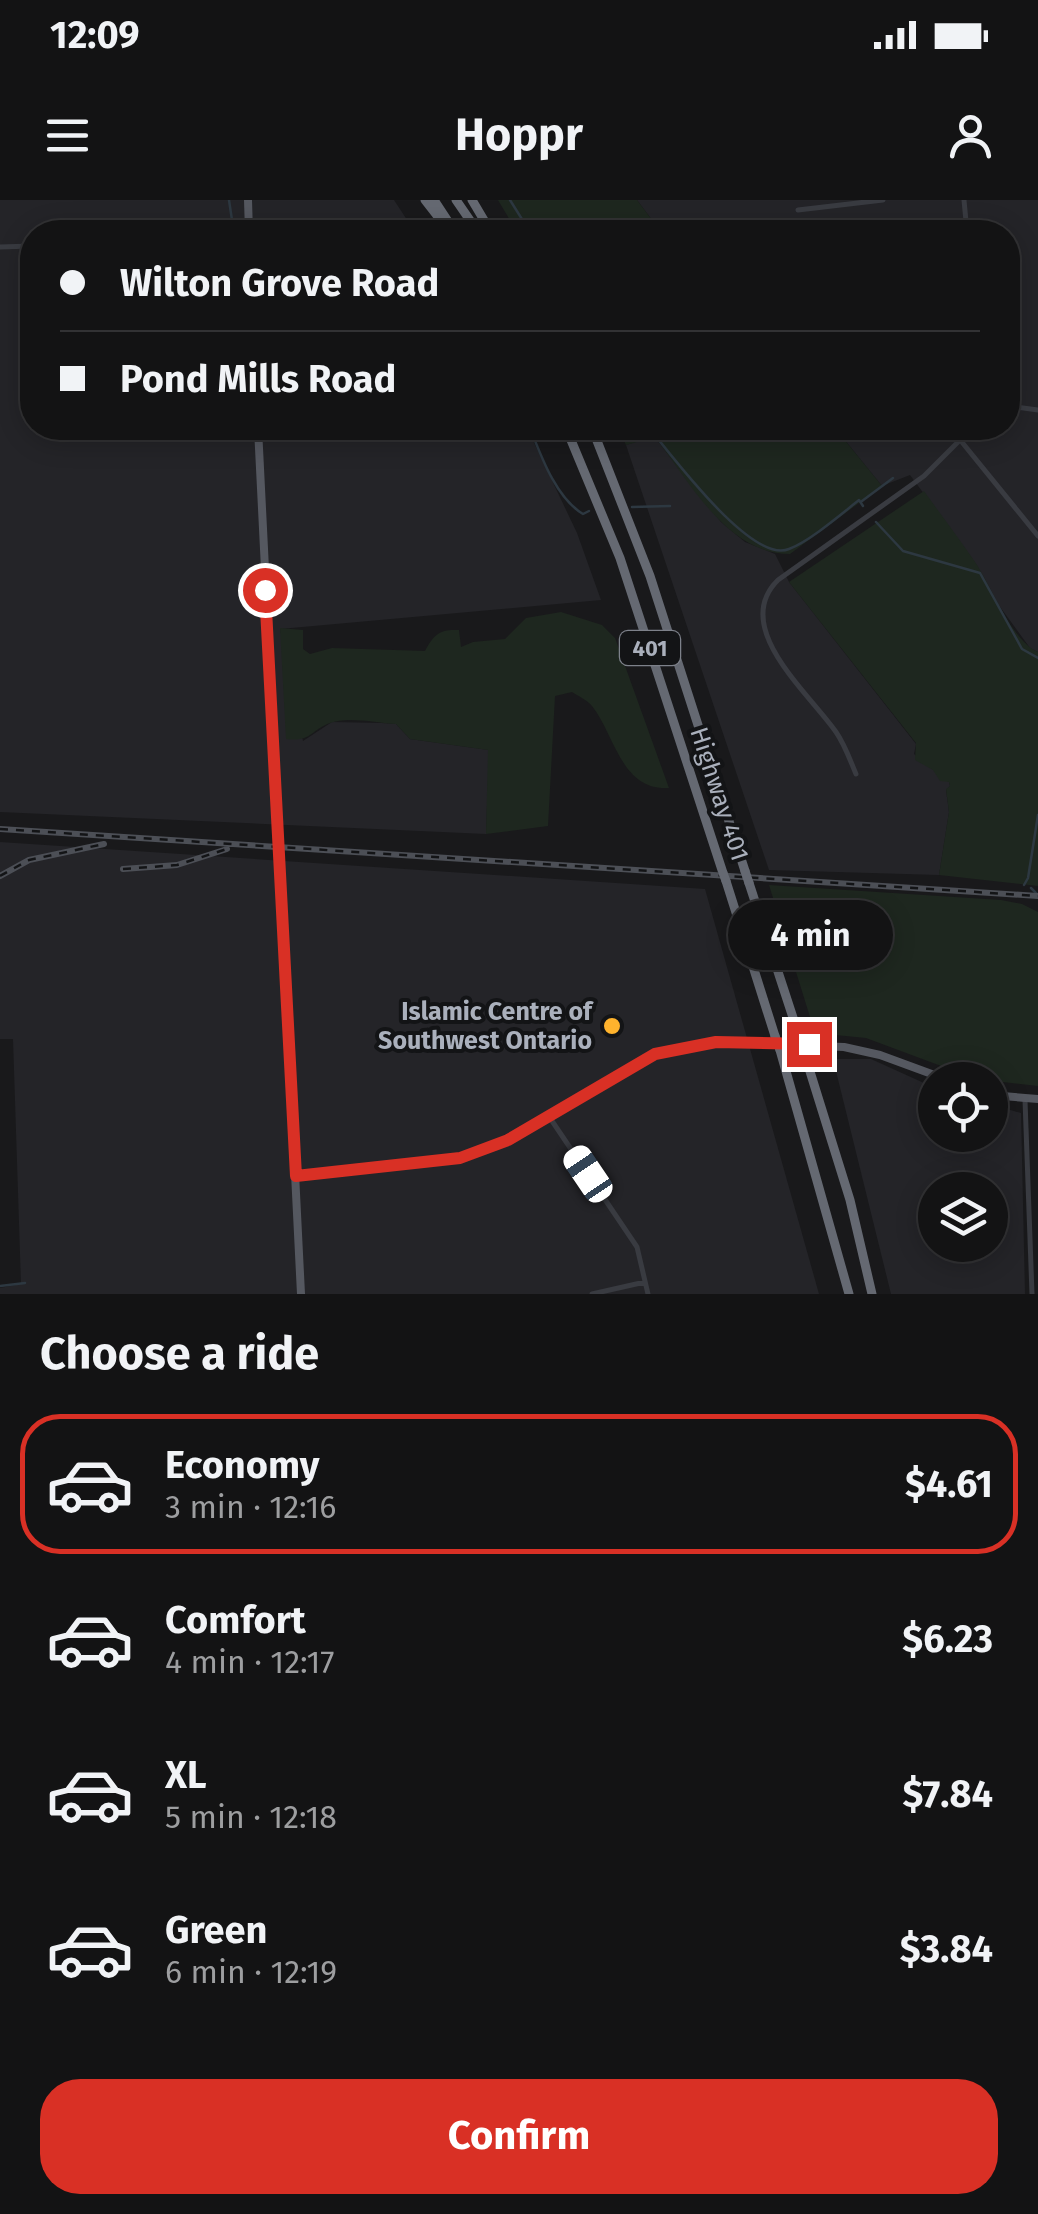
<!DOCTYPE html>
<html lang="en">
<head>
<meta charset="utf-8">
<style>
	:root { --surface:#131314; --page:#1c1c1d; --text:#f1f3f6; --muted:#9d9ea0; --line:#323234; --accent:#d93025 }
	body { margin:0; font-family:"Fira Sans",sans-serif; background:var(--page); color:var(--text); height:100vh; display:flex; flex-direction:column; font-size:38px; white-space:nowrap }
	* { box-sizing:border-box; margin:0 }
	p { font-size:32px; color:var(--muted) }
	.icon { flex:none; width:55px; height:55px; fill:none; stroke:currentColor; stroke-width:2; stroke-linecap:round; stroke-linejoin:round }
	.map { position:relative; height:1094px; overflow:hidden }
	.details { display:flex; flex-direction:column; background:var(--surface); flex:1 }
	.details>* { flex:none }
	.guide { position:absolute; left:20px; top:20px; width:1000px; height:220px; border-radius:40px; box-shadow:0 5px 25px #0003,0 0 0 2px var(--line); display:grid; align-content:center; height:220px; padding:0 40px; background:var(--surface) }
	.controls { position:absolute; left:918px; top:862px; display:grid; gap:20px }
	.controls a { display:grid; place-items:center; width:90px; height:90px; border-radius:50%; background:var(--surface); box-shadow:0 5px 25px #0003,0 0 0 2px var(--line); font-size:50px }
	.end { position:absolute; width:45px; height:45px; margin:-22px; border:12px solid #d93025; background:#fff; box-shadow:0 0 0 5px #fff }
	.from { border-radius:50% }
	.bubble { position:absolute; height:70px; border-radius:35px; background:var(--surface); box-shadow:0 5px 25px #0003,0 0 0 2px var(--line); font-size:32px; font-weight:700; line-height:70px; text-align:center }
	.car { position:absolute; width:30px; height:60px; margin:-30px -15px; border-radius:12px; box-shadow:0 0 8px 2px #0007; background:linear-gradient(#fff 24%,#345 0 40%,#fff 0 76%,#345 0 86%,#fff 0) }
	.guide b { display:flex; align-items:center; gap:35px; height:95px; font-size:38px }
	.guide b+b { border-top:2px solid var(--line) }
	.guide i { width:25px; height:25px; background:var(--text) }
	ul { padding:0; list-style:none }
	li { display:flex; align-items:center; gap:30px; height:140px; margin:0 20px 15px; padding:0 20px; border:5px solid transparent; border-radius:40px }
	li div { flex:1 }
	li b { display:block; font-size:38px }
	li em { font-style:normal; font-weight:700 }
	li.active { border-color:var(--accent) }
	li>.icon { width:90px; height:90px; stroke-width:1.5 }
	h2 { padding:0 40px; font-size:45px; line-height:120px }
	.cta { display:flex; gap:20px; margin-top:auto; padding:20px 40px }
	.cta a { flex:1; height:115px; border-radius:40px; background:var(--accent); color:#fff; font-size:40px; font-weight:700; line-height:115px; text-align:center }
	.status { display:flex; justify-content:space-between; align-items:center; height:70px; padding:0 50px; background:var(--surface); direction:ltr }
	.status svg { height:28px; fill:currentColor }
	header { display:flex; justify-content:space-between; align-items:center; height:130px; padding:0 40px; background:var(--surface); font-size:45px; font-weight:700 }
	.map>svg:first-child { display:block }
	.built { fill:#242428; fill-rule:evenodd }
	.green { fill:#1e271f }
	.lines { fill:none; stroke-linecap:round; stroke-linejoin:round }
	.stream { stroke:#2d3841; stroke-width:2.5 }
	.minor { stroke:#393b41; stroke-width:5 }
	.major { stroke:#555860; stroke-width:8 }
	.highway { stroke:#656972; stroke-width:9 }
	.rail-casing { stroke:#4c4f56; stroke-width:6 }
	.rail { stroke:#131416; stroke-width:2.5; stroke-dasharray:8; stroke-linecap:butt }
	.highway-bridge { stroke:#656972; stroke-width:9 }
	.route { stroke:#d93025; stroke-width:12 }
	.poi-dot { fill:#ffb32d; stroke:#131416; stroke-width:4 }
	.labels { text-anchor:middle; dominant-baseline:central; stroke-width:8; stroke-linejoin:round; paint-order:stroke }
	.shield { fill:#131416; stroke:#7d818a; stroke-width:2.5 }
	.shield-label { font-size:22px; font-weight:bold; fill:#aab0bc }
	.street-label { font-size:25px; fill:#aab0bc; stroke:#131416 }
	.poi-label { font-size:25px; font-weight:bold; fill:#aab0bc; stroke:#131416; text-anchor:end }
</style>
</head>
<body>
<div class="status"><b>12:09</b><svg viewBox="0 0 49 12"><path d="M0 12V9h3v3zM5 12V6h3v6zM10 12V3h3v9zM15 12V0h3v12zM26 1h20v11H26zM47 4h2v5h-2z"/></svg></div>
<header><svg class="icon" aria-label="menu" viewBox="0 0 24 24"><path d="M4 6h16M4 12h16M4 18h16"/></svg>Hoppr<svg class="icon" aria-label="person" viewBox="0 0 24 24"><circle cx="12" cy="8" r="4"/><path d="M4 21q1-7 8-7t8 7"/></svg></header>
<div class="map">
<svg width="1038" height="1094" viewBox="0 0 1038 1094">
	<rect width="100%" height="100%" fill="#19191b"/>
	<path class="built" d="M0,0H394L415,32H32V228H527L577,333L601,400L280,429L303,541L332,522L382,523L396,524L410,539L489,550L486,634L0,612Z
		M637,0H1038V452L1030,448L998,404L976,364L910,275L882,286L835,228H1008V32H661Z
		M654,236L721,322L745,342L775,354L789,382L916,544L914,554L949,582L950,586L946,590L949,612L939,675L769,670L626,245Z
		M0,642L705,689L819,1094H0V1088L21,1084L13,839H0Z
		M833,859H871L935,888V935H990V904L1021,913L1025,1094H891ZM935,990H990V1045H935Z"/>
	<path class="green" d="M498,0H637L661,32H517Z
		M618,228H835L882,286L790,354C727,354 689,281 655,237L626,245Z
		M924,291C941,315 959,338 975,362C992,387 1011,440 1038,452V686L939,675L949,612L946,589L950,586L949,582L940,581L933,570L915,560L916,543L789,382Z
		M561,412L602,425L615,438L669,588C621,591 615,535 592,506C587,500 578,496 572,492L555,496L548,626L486,634L488,550L410,539L396,524C378,523 347,516 330,523C309,531 312,542 286,539L280,428L303,430V449L310,454L332,448L425,451C434,434 440,429 459,430L461,447L473,442L505,439L526,418Z
		M769,685L1001,700L1022,704L1038,712V886L976,879L866,838L815,833Z"/>
	<g class="lines">
		<path class="stream" d="M229,0L232,20
			M510,0L530,32
			M530,228C541,256 556,298 583,314L589,311
			M649,228C671,254 752,365 789,349C810,341 840,315 859,300L863,306
			M862,301L893,278
			M632,307L670,306
			M876,322L903,351L980,373L1022,449L1038,458
			M1024,685L1028,678L1038,615
			M1031,688L1038,695
			M0,1086L25,1083"/>
		<path class="minor" d="M964,0L967,32
			M798,10L883,0
			M0,47L32,46
			M1008,206L1038,210
			M961,241L1038,336
			M856,574C850,560 845,545 836,532C809,493 730,427 778,380L924,276L972,228
			M1025,900L1032,1094
			M548,915L637,1047L648,1094
			M592,1094L645,1082"/>
		<path class="major" d="M248,0L249,32
			M258,228L301,1094
			M990,895L1038,899
			M296,976L460,958L508,940L655,853L716,842L844,847L880,855L948,880"/>
		<path class="highway" d="M425,0L439,18
			M434,0L455,32
			M456,0L478,32
			M472,0L491,32
			M566,228L620,358L723,673
			M592,228L650,376L745,671
			M726,681L775,836
			M749,683L799,836
			M803,849L850,1000L872,1094
			M780,850L849,1094"/>
		<defs>
			<path id="rail" d="M0,629L1038,696
				M123,669L177,665L227,649
				M0,676L29,660L104,644"/>
		</defs>
		<use href="#rail" class="rail-casing"/>
		<use href="#rail" class="rail"/>
		<path class="highway-bridge" d="M745,671L749,683
			M723,673L726,681
			M775,836L780,850
			M799,836L803,849"/>
	</g>
	<g class="lines">
		<path class="route" d="M265,390L296,976L460,958L508,940L655,854L716,842L809,844"/>
	</g>
	<circle class="poi-dot" cx="612" cy="826" r="10"/>
	<g class="labels">
		<rect class="shield" x="620" y="431" width="60" height="34" rx="8"/>
		<g class="shield-label">
			<text x="650" y="448">401</text>
		</g>
		<g class="street-label">
			<text transform="translate(719 594) rotate(72)">Highway 401</text>
		</g>
		<g class="poi-label">
			<text x="592" y="812">Islamic Centre of<tspan x="592" dy="29">Southwest Ontario</tspan></text>
		</g>
	</g>
</svg>
<div class="controls">
<a><svg class="icon" aria-label="locate" viewBox="0 0 24 24"><circle cx="12" cy="12" r="6"/><path d="M12 2v4M12 18v4M2 12h4M18 12h4"/></svg></a>
<a><svg class="icon" aria-label="layers" viewBox="0 0 24 24"><path d="M12 4l9 5-9 5-9-5zM3 14l9 5 9-5"/></svg></a>
</div>
<i class="end from" style="left:265px;top:390px"></i>
<i class="end" style="left:809px;top:844px"></i>
<div class="bubble" style="left:728px;top:700px;width:165px">4 min</div>
<i class="car" style="left:588px;top:974px;rotate:326deg"></i>
<div class="guide">
<b><i class="from"></i>Wilton Grove Road</b>
<b><i></i>Pond Mills Road</b>
</div>
</div>
<section class="details">
<h2>Choose a ride</h2>
<ul>
<li class="active"><svg class="icon" aria-label="car" viewBox="0 0 24 24"><path d="M5 17H2v-5l4-1 3-4h7l3 4 3 1v5h-3M9 17h6M6 11h13"/><circle cx="7" cy="17" r="2"/><circle cx="17" cy="17" r="2"/></svg><div><b>Economy</b><p>3 min · 12:16</p></div><em>$4.61</em></li>
<li><svg class="icon" aria-label="car" viewBox="0 0 24 24"><path d="M5 17H2v-5l4-1 3-4h7l3 4 3 1v5h-3M9 17h6M6 11h13"/><circle cx="7" cy="17" r="2"/><circle cx="17" cy="17" r="2"/></svg><div><b>Comfort</b><p>4 min · 12:17</p></div><em>$6.23</em></li>
<li><svg class="icon" aria-label="car" viewBox="0 0 24 24"><path d="M5 17H2v-5l4-1 3-4h7l3 4 3 1v5h-3M9 17h6M6 11h13"/><circle cx="7" cy="17" r="2"/><circle cx="17" cy="17" r="2"/></svg><div><b>XL</b><p>5 min · 12:18</p></div><em>$7.84</em></li>
<li><svg class="icon" aria-label="car" viewBox="0 0 24 24"><path d="M5 17H2v-5l4-1 3-4h7l3 4 3 1v5h-3M9 17h6M6 11h13"/><circle cx="7" cy="17" r="2"/><circle cx="17" cy="17" r="2"/></svg><div><b>Green</b><p>6 min · 12:19</p></div><em>$3.84</em></li>
</ul>
<div class="cta"><a>Confirm</a></div>
</section>
</body>
</html>
